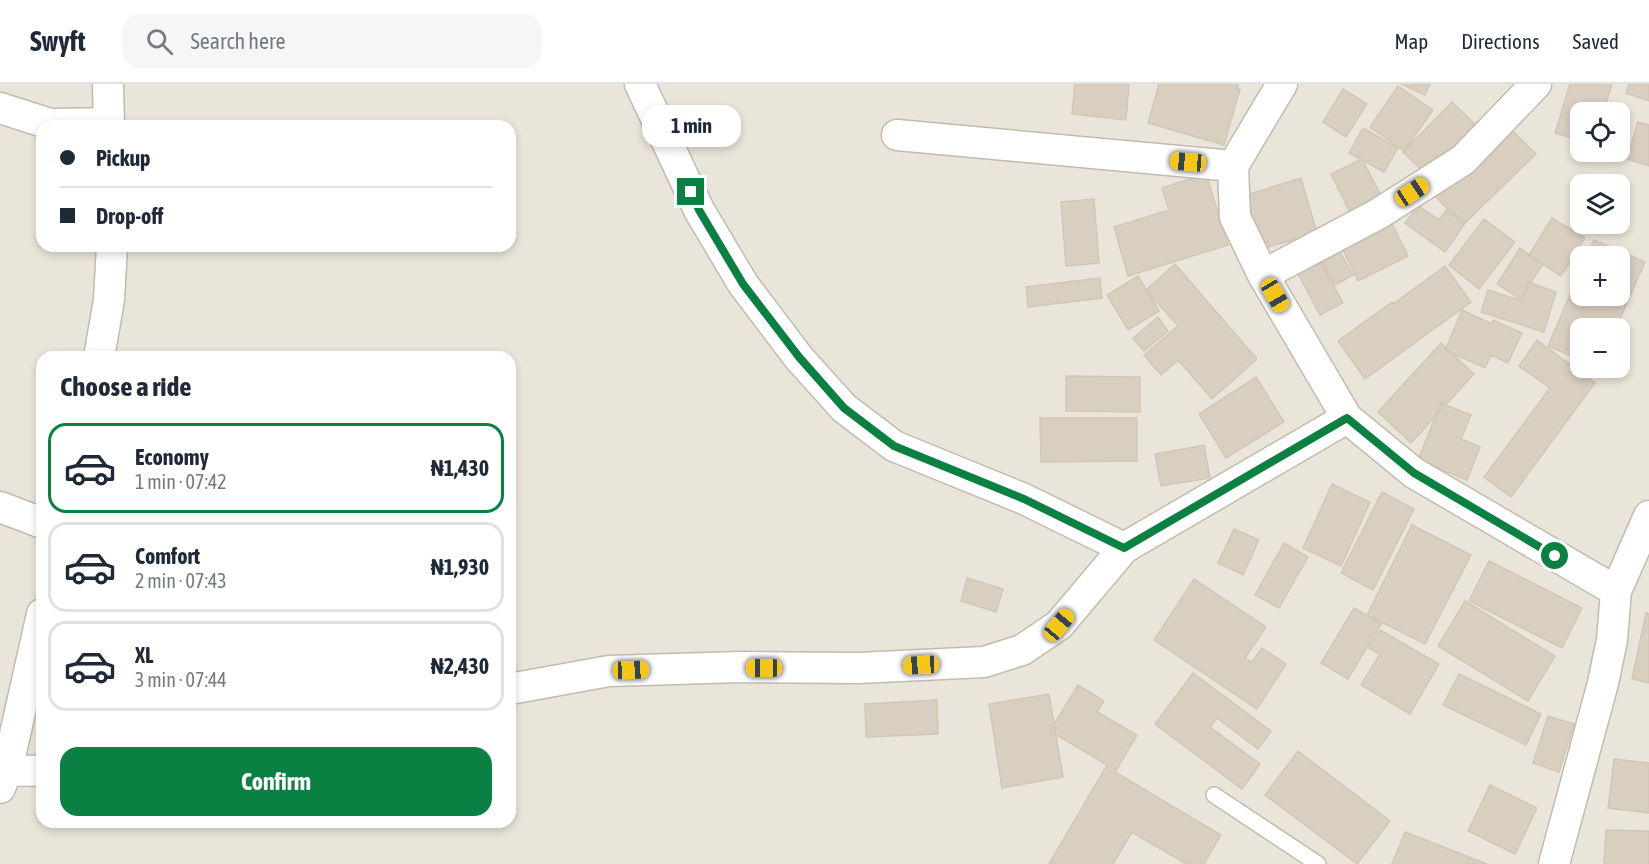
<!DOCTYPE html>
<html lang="en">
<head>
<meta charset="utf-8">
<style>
	:root { --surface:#fff; --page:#f6f6f7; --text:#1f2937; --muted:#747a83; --line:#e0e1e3; --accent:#0b8043 }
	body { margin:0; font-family:"Asap Condensed",sans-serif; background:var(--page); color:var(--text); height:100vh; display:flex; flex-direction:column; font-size:22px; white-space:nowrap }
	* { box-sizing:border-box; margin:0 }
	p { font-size:20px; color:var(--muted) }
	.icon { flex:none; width:33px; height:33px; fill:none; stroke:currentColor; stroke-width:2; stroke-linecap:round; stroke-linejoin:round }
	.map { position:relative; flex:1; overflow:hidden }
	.drawer { position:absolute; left:36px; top:267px; width:480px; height:477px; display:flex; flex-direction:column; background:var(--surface); border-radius:18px; box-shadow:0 3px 9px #0003 }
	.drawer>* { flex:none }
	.banner { position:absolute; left:36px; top:36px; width:480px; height:132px; border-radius:18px; box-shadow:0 3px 9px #0003; display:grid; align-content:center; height:132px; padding:0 24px; background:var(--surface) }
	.buttons { position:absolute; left:1570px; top:18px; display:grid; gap:12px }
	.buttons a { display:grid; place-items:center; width:60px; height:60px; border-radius:12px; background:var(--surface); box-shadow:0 3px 9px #0003; font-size:30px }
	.end { position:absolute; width:27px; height:27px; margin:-14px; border:8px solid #0b8043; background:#fff; box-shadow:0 0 0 3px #fff }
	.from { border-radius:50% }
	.bubble { position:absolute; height:42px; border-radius:18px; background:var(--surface); box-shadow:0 3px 9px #0003; font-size:20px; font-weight:700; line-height:42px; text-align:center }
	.car { position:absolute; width:18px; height:36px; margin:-18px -9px; border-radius:8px; box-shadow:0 0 4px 2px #0007; background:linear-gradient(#f5c518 24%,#345 0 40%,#f5c518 0 76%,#345 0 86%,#f5c518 0) }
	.banner b { display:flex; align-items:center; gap:21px; height:57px; font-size:22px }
	.banner b+b { border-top:2px solid var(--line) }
	.banner i { width:15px; height:15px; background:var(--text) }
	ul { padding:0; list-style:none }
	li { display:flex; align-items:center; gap:18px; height:90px; margin:0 12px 9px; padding:0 12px; border:3px solid var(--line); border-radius:18px }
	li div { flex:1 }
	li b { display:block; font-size:22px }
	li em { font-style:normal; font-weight:700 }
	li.active { border-color:var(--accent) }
	li>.icon { width:54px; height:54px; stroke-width:1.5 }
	h2 { padding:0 24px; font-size:27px; line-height:72px }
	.cta { display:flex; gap:12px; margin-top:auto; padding:12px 24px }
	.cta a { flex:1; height:69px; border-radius:18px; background:var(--accent); color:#fff; font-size:24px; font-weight:700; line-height:69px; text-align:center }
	header { display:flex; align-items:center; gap:36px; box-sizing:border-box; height:84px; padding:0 30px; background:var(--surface); border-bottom:2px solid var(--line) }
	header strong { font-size:28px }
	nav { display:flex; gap:33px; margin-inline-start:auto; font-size:21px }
	.search { width:420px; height:54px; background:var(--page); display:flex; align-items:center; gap:15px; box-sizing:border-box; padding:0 21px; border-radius:18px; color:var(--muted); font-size:22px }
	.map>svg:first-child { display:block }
	.residential { fill:#eae5da; fill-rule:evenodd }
	.building { fill:#d8cfc1; stroke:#d3c7b4; stroke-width:1.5 }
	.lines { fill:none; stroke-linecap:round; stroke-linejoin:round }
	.lane-casing { stroke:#c2bbae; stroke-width:18 }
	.street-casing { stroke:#c2bbae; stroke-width:33 }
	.lane { stroke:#fff; stroke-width:15 }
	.street { stroke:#fff; stroke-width:30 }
	.route { stroke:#0b8043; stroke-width:8 }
</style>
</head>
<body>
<header>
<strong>Swyft</strong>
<div class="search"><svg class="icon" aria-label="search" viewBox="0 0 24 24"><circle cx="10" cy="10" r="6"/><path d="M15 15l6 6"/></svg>Search here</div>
<nav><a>Map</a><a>Directions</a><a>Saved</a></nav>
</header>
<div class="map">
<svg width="1649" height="780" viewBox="0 0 1649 780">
	<rect width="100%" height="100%" fill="#f6f3ec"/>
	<path class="residential" d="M0,0H1649V780H0ZM1581,28H1620V68H1581ZM42,42H510V162H42ZM1581,100H1620V140H1581ZM1581,172H1620V212H1581ZM1581,244H1620V284H1581ZM42,273H510V738H42Z"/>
	<path class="building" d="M1075,0H1129L1126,36L1072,30Z
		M1159,0H1238L1237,5H1240L1224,61L1148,39Z
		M1401,0H1430L1425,11Z
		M1570,0H1612L1603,28H1581V57L1555,49Z
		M1629,0H1649V17L1626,9Z
		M1398,2L1433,26L1404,67L1370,43Z
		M1343,5L1367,20L1346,53L1323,38Z
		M1452,18L1480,45L1431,95L1403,68Z
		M1638,38L1649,41V82L1627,75Z
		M1506,40L1536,70L1463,141L1433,110Z
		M1363,44L1398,64L1384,88L1349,69Z
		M1362,75L1383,115L1352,132L1331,90Z
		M1206,90L1228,161L1128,192L1114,143L1169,126L1162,104Z
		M1301,94L1317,149L1261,165L1246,111Z
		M1094,115L1099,179L1066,182L1061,118Z
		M1418,121L1439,136L1447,125L1466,138L1445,168L1405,139Z
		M1388,131L1408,172L1358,197L1338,155Z
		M1552,134L1585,154L1561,192L1529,171Z
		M1484,135L1515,158L1479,205L1449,181Z
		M1594,156L1645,178L1616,244H1581V276L1548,262L1581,185V212H1620V172H1586Z
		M1334,157L1353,191L1335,201L1316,168Z
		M1520,164L1543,180L1520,215L1497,200Z
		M1316,170L1343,219L1320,231L1294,182Z
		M1175,180L1257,275L1212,315L1178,276L1161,291L1144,271L1178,242L1146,206Z
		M1445,182L1471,218L1365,295L1338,257L1392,218L1393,220Z
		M1138,192L1159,227L1128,246L1107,211Z
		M1100,194L1102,214L1028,223L1026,203Z
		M1528,198L1556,208L1544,248L1481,228L1488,206L1522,217Z
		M1462,226L1492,240L1493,236L1522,249L1508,279L1491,271L1485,284L1445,266Z
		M1158,233L1168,247L1144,267L1133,254Z
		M1537,256L1595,299L1511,413L1484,393L1550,304L1519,282Z
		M1441,259L1474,290L1411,359L1378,328Z
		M1066,292L1140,293V328L1066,327Z
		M1256,293L1284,338L1226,374L1199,330Z
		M1441,319L1471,331L1461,355L1480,363L1467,396L1418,376Z
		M1040,334H1137V377L1041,378Z
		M1204,361L1210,394L1161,402L1155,370Z
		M1332,400L1370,418L1341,482L1303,464Z
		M1382,408L1414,425L1373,506L1341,489Z
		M1412,441L1471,471L1425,560L1367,531Z
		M1234,445L1259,456L1243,491L1218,479Z
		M1284,459L1308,473L1279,524L1255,511Z
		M1489,477L1582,524L1562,564L1469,517Z
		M967,494L1003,505L996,528L961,517Z
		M1194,495L1266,543L1245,574L1252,578L1262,564L1286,580L1257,625L1154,556Z
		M1465,517L1555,572L1528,617L1438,562Z
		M1354,524L1381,540L1348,595L1321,579Z
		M1646,529L1649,530V599L1632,595Z
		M1380,546L1439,580L1410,630L1361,601L1380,570L1369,564Z
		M1193,589L1271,647L1258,665L1217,634L1210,643L1260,680L1242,705L1155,640Z
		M1459,590L1541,630L1526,661L1443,621Z
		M1078,601L1104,617L1097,628L1137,651L1115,688L1221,751L1204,780H1186L1132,748L1113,780H1049L1107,681L1050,647Z
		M1049,610L1063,693L1002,704L989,620Z
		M937,616L938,650L866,653L865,620Z
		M1548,632L1574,640L1559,688L1533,679Z
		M1298,667L1390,737L1357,780L1265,711Z
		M1614,675L1649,679V729L1608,724Z
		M1490,701L1537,724L1515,770L1468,747Z
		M1606,746L1649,747V780H1604Z
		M1405,748L1487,780H1392Z"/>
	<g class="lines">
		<defs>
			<path id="lane" d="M1214,711L1318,780"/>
			<path id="street" d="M108,0L109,42
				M640,0L699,126L743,200L799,274L844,324L894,362L1024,415L1124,464
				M1282,0L1233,82L1235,133L1263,191L1347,334L1414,389L1616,507L1612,556L1603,599L1554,780
				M0,24L50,40L109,39
				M897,51L1233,82
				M1263,191L1378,130L1463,76L1536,0
				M99,273L109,216L112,162
				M0,423L42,439
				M1616,507L1649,432
				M510,605L609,587L740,583L859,584L984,578L1022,566L1059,541L1124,464L1347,334
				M7,686L42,687
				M0,704L7,686L42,530"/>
		</defs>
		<use href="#lane" class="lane-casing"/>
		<use href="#street" class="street-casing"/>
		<use href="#lane" class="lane"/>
		<use href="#street" class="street"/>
	</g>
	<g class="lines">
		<path class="route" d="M691,108L699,126L743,200L799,273L844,324L894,362L1024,415L1124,464L1347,334L1414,389L1555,472"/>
	</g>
</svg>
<div class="buttons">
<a><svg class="icon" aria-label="locate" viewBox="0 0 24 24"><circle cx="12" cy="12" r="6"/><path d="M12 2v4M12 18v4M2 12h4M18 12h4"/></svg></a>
<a><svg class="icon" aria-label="layers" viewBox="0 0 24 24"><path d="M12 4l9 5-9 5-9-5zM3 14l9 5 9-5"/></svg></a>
<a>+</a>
<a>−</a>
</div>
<i class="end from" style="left:1555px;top:472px"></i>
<i class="end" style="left:691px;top:108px"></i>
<div class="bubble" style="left:642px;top:21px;width:99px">1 min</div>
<i class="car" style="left:1188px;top:78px;rotate:275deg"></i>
<i class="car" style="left:1412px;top:108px;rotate:57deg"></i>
<i class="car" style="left:1275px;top:211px;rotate:150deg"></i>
<i class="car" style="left:1059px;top:541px;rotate:40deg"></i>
<i class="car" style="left:921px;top:581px;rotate:267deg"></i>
<i class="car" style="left:764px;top:584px;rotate:270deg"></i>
<i class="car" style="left:631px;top:586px;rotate:88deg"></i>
<div class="banner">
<b><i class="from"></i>Pickup</b>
<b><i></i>Drop-off</b>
</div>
<section class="drawer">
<h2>Choose a ride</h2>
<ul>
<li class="active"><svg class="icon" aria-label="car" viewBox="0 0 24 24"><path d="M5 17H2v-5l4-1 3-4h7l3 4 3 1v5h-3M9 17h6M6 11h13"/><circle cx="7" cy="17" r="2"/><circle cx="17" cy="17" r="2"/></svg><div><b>Economy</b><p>1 min · 07:42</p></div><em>₦1,430</em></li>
<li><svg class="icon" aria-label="car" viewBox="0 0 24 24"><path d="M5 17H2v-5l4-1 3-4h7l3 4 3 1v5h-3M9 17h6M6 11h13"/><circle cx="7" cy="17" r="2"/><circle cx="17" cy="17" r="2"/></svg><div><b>Comfort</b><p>2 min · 07:43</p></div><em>₦1,930</em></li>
<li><svg class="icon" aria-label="car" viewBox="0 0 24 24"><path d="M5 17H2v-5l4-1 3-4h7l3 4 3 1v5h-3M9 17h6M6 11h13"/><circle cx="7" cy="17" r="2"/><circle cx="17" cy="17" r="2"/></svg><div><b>XL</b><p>3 min · 07:44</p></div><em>₦2,430</em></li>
</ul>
<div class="cta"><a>Confirm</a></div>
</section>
</div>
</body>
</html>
